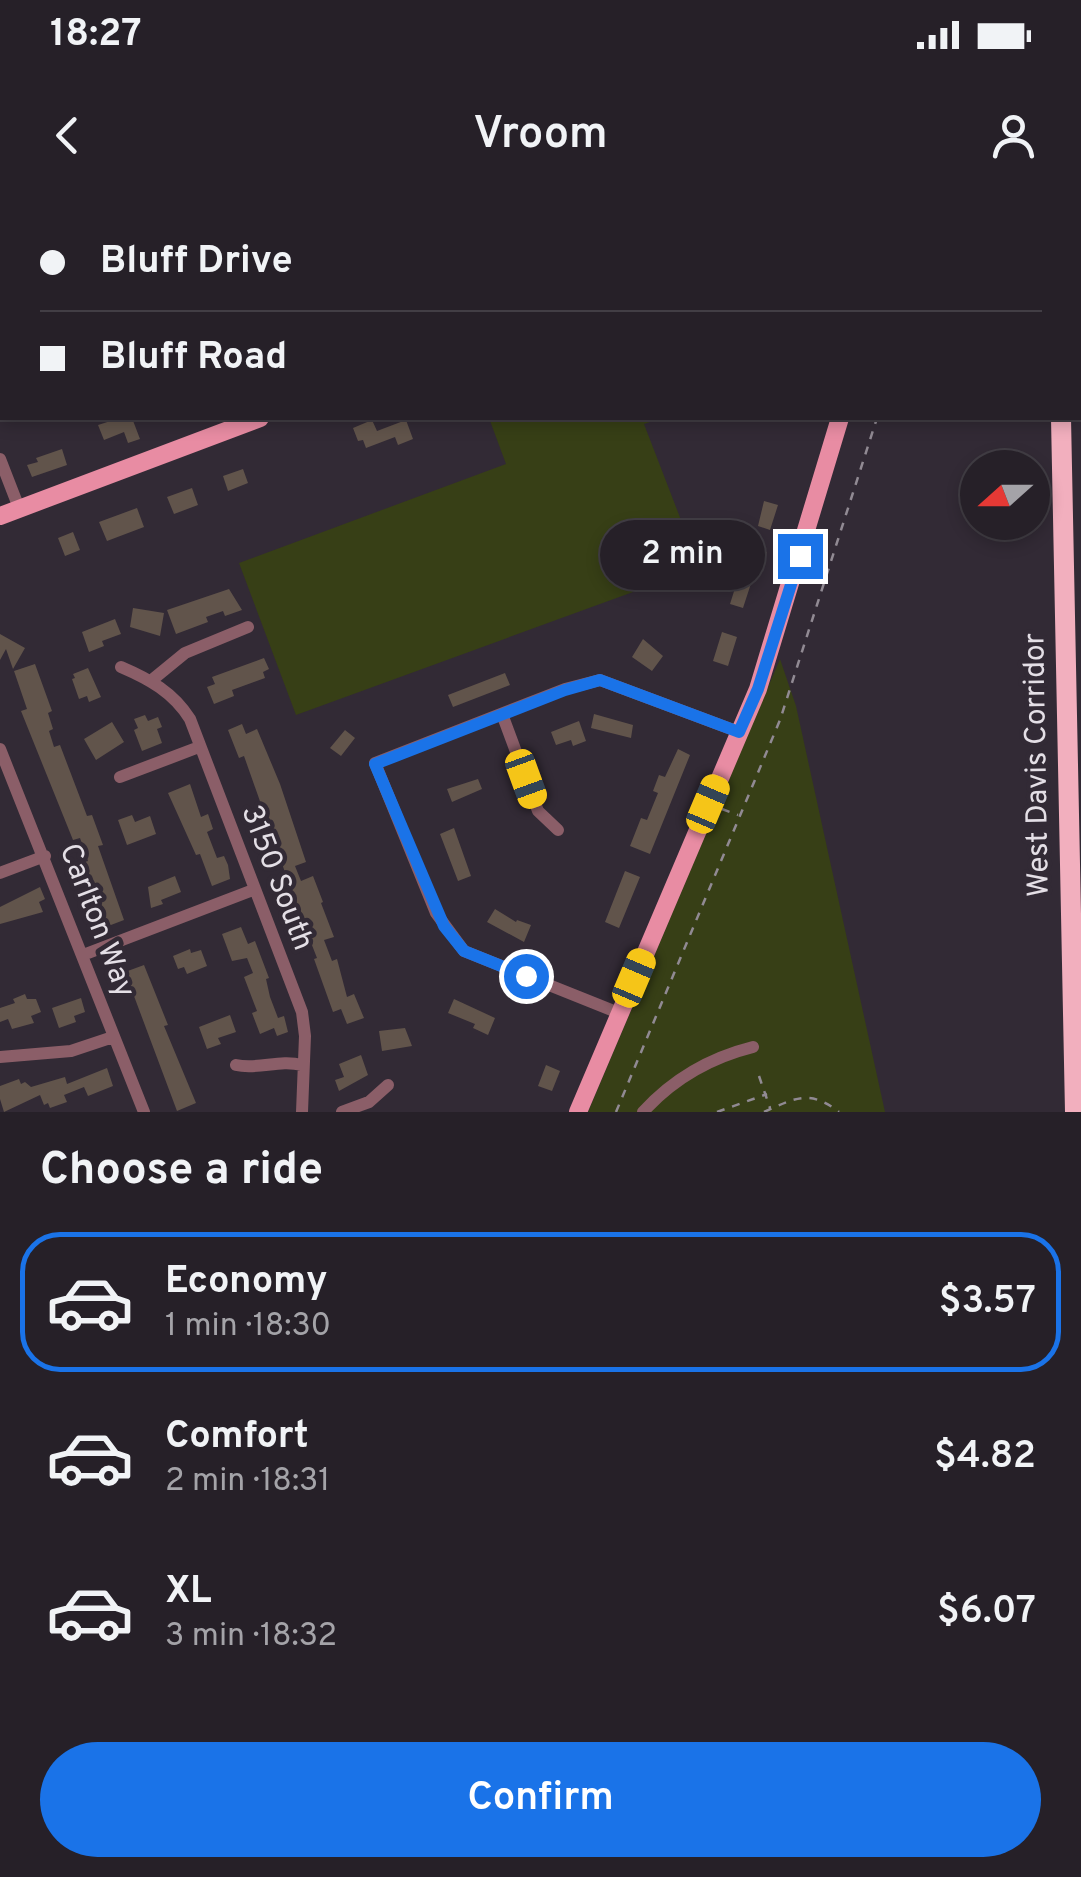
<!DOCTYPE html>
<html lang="en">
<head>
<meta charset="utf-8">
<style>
	:root { --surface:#262028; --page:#322d34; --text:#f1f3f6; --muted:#a4a3a8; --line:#423e45; --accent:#1a73e8 }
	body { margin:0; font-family:Overpass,sans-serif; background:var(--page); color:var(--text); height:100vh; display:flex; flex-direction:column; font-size:38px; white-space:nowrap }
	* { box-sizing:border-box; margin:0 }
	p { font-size:32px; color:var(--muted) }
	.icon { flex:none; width:55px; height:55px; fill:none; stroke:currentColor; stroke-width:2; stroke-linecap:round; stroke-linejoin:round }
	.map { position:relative; height:912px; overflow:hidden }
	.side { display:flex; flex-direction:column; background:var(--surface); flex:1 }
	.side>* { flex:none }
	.banner { position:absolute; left:0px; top:0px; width:1082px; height:220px; box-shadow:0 5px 15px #0003,0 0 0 2px var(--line); display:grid; align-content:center; height:220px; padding:0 40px; background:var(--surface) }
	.needle { width:65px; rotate:249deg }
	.controls { position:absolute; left:960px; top:250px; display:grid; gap:20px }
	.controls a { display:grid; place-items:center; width:90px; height:90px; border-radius:50%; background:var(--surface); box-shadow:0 5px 15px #0003,0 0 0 2px var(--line); font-size:50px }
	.end { position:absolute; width:45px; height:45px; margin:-22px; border:12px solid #1a73e8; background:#fff; box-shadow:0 0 0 5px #fff }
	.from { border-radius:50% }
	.bubble { position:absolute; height:70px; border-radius:35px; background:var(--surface); box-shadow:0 5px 15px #0003,0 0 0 2px var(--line); font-size:32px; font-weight:600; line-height:70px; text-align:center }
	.car { position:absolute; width:30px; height:60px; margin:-30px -15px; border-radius:12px; box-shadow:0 0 8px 2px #0007; background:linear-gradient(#f5c518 24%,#345 0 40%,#f5c518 0 76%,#345 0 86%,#f5c518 0) }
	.banner b { display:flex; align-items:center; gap:35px; height:95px; font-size:38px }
	.banner b+b { border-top:2px solid var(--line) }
	.banner i { width:25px; height:25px; background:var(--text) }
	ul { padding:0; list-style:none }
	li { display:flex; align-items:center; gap:30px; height:140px; margin:0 20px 15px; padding:0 20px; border:5px solid transparent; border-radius:40px }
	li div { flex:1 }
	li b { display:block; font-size:38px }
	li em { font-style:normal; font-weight:600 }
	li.on { border-color:var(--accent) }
	li>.icon { width:90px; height:90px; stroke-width:1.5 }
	h2 { padding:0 40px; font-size:45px; line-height:120px }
	.primary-button { display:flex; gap:20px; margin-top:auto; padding:20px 40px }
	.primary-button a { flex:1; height:115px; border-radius:60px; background:var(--accent); color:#fff; font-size:40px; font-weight:600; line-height:115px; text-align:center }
	.status { display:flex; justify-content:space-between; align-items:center; height:70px; padding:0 50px; background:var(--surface); direction:ltr }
	.status svg { height:28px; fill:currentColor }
	header { display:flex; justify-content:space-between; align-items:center; height:130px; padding:0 40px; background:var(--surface); font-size:45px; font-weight:600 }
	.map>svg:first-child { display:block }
	.green { fill:#373f16 }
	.building { fill:#61544b }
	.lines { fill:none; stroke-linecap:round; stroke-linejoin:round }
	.path { stroke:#918a93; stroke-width:2.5; stroke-dasharray:8 8; stroke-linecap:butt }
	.minor { stroke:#8b5e68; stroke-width:12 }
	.major { stroke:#e88ca3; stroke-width:18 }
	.highway { stroke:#f2afbe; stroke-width:20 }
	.route { stroke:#1a73e8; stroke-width:12 }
	.labels { text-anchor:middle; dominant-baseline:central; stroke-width:9; stroke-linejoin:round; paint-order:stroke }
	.street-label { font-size:30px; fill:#e4dfe6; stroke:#322a35 }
</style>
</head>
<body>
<div class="status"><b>18:27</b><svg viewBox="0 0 49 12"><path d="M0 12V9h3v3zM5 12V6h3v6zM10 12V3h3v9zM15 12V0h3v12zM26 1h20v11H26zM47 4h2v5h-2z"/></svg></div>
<header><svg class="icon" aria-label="back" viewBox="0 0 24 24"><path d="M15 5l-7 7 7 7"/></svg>Vroom<svg class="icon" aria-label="person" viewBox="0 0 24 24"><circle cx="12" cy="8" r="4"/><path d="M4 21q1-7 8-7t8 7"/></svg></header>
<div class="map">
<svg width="1081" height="912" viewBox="0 0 1081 912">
	<rect width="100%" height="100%" fill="#322a35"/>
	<path class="green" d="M489,218H662L644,224L681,320L615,346L633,392L296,515L239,363L506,264Z
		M780,459L796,506L885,912H588Z"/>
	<path class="building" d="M120,218H132L140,239L128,243L124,232L104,240L98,225Z
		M372,220L377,231L406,220L413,239L398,245L395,237L366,248L363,240L358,241L353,228Z
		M62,249L67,265L32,277L27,265L38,262L36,258Z
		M243,269L248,283L228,291L223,276Z
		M192,288L198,305L174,314L167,297Z
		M764,301L778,305L770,330L758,326Z
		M137,308L144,327L107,341L99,322Z
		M73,332L80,350L65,356L58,338Z
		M746,347L767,352L764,364L758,362L743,408L730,404L736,385H739Z
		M229,389L242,410L225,416L223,411L206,417L208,422L176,434L167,410Z
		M133,408L164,413L160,436L130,427Z
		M115,419L121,434L102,441L104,446L89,452L82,432Z
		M722,432L737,437L728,466L713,461Z
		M0,434L25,448L13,469L6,449L0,460Z
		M643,439L663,456L652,471L632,457Z
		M264,458L269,469L263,472L265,478L232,490L234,496L214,504L207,487L215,484L212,477Z
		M35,464L52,511L48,513L53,529L49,531L54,547L60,545L87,616L92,615L103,645L98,646L124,720L103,728L78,664L88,661L80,638L73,640L21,511L27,509L14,471Z
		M88,468L101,497L89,502L87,496L79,499L72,479L75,478L73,474Z
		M505,473L510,485L453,507L448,495Z
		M594,514L633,525L631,538L591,528Z
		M145,515L148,521L158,517L162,527L157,529L162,543L142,551L134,530L138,528L134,519Z
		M579,521L586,541L573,546L571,540L556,545L551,532Z
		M112,522L124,542L96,560L84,539Z
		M242,524L246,534L257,529L280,584L306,662L295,666L301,681L313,676L323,702L321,703L334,737L324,740L332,761L337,759L347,797L354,794L364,818L347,824L341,809L333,812L314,759L317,758L308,735L312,734L293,695L244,556L239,558L228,530Z
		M345,530L355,538L341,556L330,548Z
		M678,549L690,555L650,654L630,646L641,618L647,620L658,593L653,591L659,575L665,577Z
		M478,579L482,589L452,602L447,589Z
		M190,584L201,617L208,614L213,629L207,632L217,658L224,656L228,665L230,679L212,686L200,654L196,655L168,593Z
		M132,615L135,622L150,616L156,634L127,645L118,620Z
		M454,628L471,676L458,681L440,634Z
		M625,671L640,677L619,728L605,722Z
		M175,676L181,692L161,700L163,704L151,708L148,687Z
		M40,687L45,699L39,702L43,712L0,724V707Z
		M495,709L516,722L517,720L531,725L524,742L487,722Z
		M241,727L248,744L255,741L269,778L266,779L270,797L278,818L284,816L288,832L277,836L274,828L260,834L252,813L257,811L244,777L253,773L247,758L232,761L222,734Z
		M190,749L191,753L201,750L207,766L187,774L184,767L178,769L173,756Z
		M144,765L168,825L164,826L196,903L177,911L125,772Z
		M25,794L27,799H36L41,812L31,816L34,823L12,829L8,819L0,822V808L15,803L13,799Z
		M81,798L85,812L74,816L76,822L59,828L52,808Z
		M454,799L495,818L488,835L473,828L475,824L448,813Z
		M230,815L236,832L218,838L221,844L207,849L199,827Z
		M405,828L412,846L382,851L379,831Z
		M361,855L368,875L339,891L335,880L344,877L339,864Z
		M546,865L560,871L552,891L538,886Z
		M107,868L113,886L88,896L84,887L64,895L67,902L50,908L48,903L44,905L40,895L4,912L0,899V886L19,879L21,884L25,882L31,887L65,877L67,884Z"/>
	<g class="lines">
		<path class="path" d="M935,2L936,0
			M722,609L738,615
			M759,876L770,908
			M616,912L780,520L877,218
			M717,912L767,894
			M764,912C795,898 810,889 839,912"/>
		<path class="minor" d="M379,0L380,2
			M172,2L178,0
			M0,259L19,308
			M121,467C149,479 173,492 190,519L302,812L305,836L302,912
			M152,480L185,453L248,427
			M502,514L538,611L558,630
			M0,549L144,912
			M120,577L199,547
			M0,673L45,656
			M83,755L253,690
			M619,813L464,751L436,713L375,563L565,489L600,480L739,532
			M0,857L71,851L113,837
			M236,865C259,870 279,859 302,865
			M342,912L369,902L388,885
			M643,912C673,879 709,858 753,847"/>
		<path class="major" d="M891,0L900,2
			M838,2L845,0
			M0,316L260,218
			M578,912L758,489L840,218"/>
		<path class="highway" d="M1061,2V0
			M1061,218L1075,912"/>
	</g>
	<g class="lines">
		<path class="route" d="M526,776L464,751L444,726L375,564L565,490L600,480L739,532L758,489L800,356"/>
	</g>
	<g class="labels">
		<g class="street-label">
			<text transform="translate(1038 565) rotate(-91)">West Davis Corridor</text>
			<text transform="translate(276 678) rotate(69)">3150 South</text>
			<text transform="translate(96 721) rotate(69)">Carlton Way</text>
		</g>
	</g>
</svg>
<div class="controls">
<a><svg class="needle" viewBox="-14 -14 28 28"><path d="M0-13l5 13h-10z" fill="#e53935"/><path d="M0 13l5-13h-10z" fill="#a4a3a8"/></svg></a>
</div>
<i class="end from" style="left:526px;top:776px"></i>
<i class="end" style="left:800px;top:356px"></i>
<div class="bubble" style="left:600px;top:320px;width:165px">2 min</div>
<i class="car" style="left:526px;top:579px;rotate:160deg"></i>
<i class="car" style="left:708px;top:604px;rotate:23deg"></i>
<i class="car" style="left:634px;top:778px;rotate:23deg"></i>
<div class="banner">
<b><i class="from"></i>Bluff Drive</b>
<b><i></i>Bluff Road</b>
</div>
</div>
<section class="side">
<h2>Choose a ride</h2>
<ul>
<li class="on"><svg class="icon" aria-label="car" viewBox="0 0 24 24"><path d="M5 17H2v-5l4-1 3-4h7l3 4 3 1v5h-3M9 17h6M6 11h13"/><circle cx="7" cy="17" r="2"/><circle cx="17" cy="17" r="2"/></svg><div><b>Economy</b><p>1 min · 18:30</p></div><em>$3.57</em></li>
<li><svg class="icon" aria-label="car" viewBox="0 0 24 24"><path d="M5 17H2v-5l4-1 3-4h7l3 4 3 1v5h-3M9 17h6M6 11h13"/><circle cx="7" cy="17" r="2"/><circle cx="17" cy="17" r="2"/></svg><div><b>Comfort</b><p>2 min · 18:31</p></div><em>$4.82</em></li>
<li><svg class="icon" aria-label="car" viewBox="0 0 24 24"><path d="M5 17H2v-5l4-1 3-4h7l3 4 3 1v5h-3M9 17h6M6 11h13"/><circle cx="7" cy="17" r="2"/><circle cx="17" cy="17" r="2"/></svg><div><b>XL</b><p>3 min · 18:32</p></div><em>$6.07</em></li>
</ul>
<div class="primary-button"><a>Confirm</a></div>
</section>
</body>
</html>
